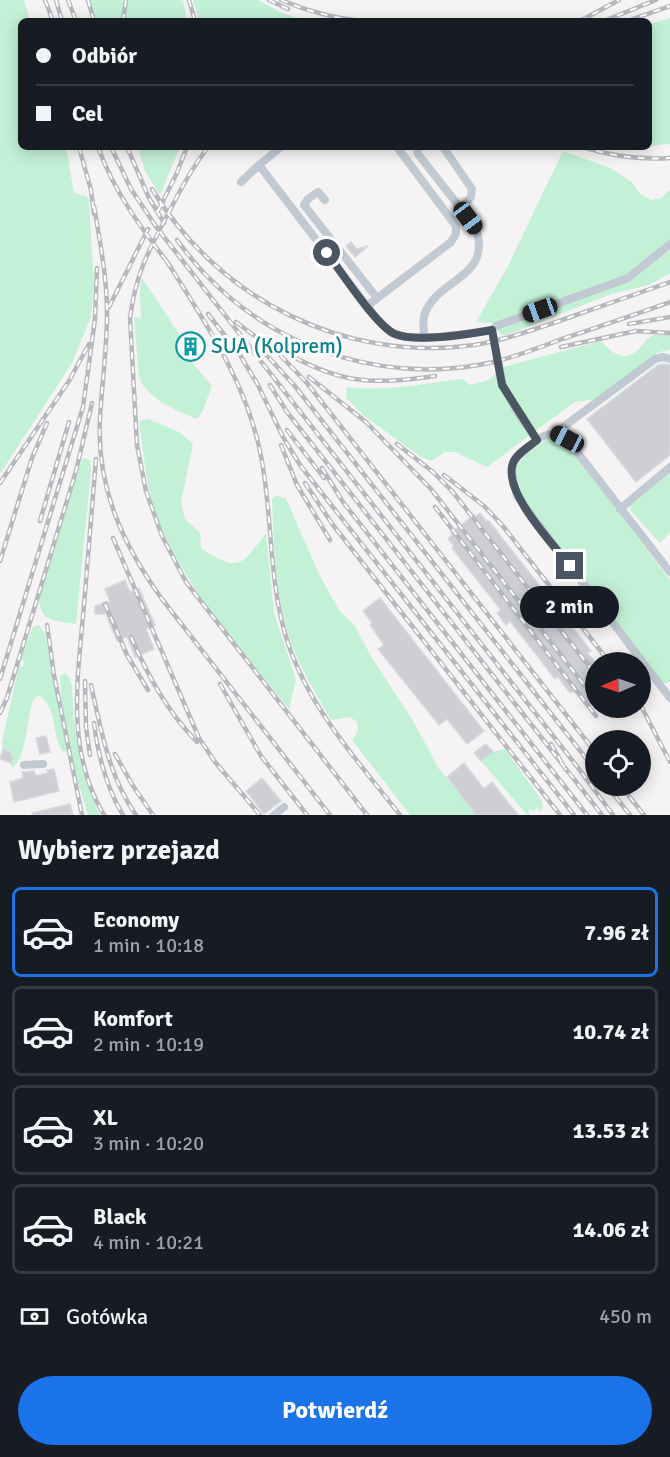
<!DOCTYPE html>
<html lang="pl">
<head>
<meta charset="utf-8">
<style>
	:root { --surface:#171b24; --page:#242831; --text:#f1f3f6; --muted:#9ea1a6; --line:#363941; --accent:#1a73e8 }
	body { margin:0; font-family:Signika,sans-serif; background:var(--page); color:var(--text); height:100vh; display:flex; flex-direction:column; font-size:22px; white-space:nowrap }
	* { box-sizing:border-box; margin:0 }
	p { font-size:20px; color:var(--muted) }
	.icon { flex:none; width:33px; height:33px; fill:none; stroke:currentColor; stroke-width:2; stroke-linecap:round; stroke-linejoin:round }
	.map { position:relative; height:815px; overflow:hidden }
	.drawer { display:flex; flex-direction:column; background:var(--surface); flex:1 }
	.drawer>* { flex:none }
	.guide { position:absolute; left:18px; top:18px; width:634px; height:132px; border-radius:9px; box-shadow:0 3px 15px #0003; display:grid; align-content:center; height:132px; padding:0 18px; background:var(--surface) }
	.needle { width:39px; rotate:268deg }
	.fabs { position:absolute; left:585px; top:652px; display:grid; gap:12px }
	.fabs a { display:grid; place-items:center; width:66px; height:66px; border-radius:50%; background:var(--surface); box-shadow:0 3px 15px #0003; font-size:30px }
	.end { position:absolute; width:27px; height:27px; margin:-14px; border:8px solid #4a5661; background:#fff; box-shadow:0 0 0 3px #fff }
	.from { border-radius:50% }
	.bubble { position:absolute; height:42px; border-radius:21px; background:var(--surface); box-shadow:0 3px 15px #0003; font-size:20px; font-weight:800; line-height:42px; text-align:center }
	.car { position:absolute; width:18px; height:36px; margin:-18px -9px; border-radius:8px; box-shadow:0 0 4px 2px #0007; background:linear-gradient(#222 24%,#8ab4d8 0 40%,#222 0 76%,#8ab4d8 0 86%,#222 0) }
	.guide b { display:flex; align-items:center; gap:21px; height:57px; font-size:22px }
	.guide b+b { border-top:2px solid var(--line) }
	.guide i { width:15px; height:15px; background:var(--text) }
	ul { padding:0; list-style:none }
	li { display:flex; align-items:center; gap:18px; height:90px; margin:0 12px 9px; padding:0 6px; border:3px solid var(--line); border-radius:9px }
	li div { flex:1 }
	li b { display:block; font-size:22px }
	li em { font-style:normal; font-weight:800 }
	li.active { border-color:var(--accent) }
	li>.icon { width:54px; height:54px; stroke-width:1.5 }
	h2 { padding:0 18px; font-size:27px; line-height:72px }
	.pay { display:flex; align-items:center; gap:15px; height:66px; padding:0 18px; font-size:22px }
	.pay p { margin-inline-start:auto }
	.cta { display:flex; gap:12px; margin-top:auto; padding:12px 18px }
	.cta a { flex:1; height:69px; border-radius:36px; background:var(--accent); color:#fff; font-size:24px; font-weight:800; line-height:69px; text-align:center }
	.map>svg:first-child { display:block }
	.green { fill:#c3f1d5 }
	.building { fill:#cdcfd5; stroke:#d7d9de; stroke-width:1.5 }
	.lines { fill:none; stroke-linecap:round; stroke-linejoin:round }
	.minor { stroke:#c1cad2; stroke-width:8 }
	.rail-casing { stroke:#b5b8bd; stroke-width:4.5 }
	.rail { stroke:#fff; stroke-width:2; stroke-dasharray:7; stroke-linecap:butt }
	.route { stroke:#4a5661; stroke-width:8 }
	.labels { text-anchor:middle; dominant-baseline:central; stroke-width:6; stroke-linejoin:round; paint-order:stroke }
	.culture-label { font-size:21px; fill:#0d838f; stroke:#fff; text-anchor:start }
</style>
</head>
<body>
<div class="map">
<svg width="670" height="815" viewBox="0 0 670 815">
	<rect width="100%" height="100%" fill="#f5f3f3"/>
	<path class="green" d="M0,0H24L30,21H21V147H66L74,193L86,196L89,200L94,284L91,317L72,363L0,474Z
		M89,0H183L187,21H95Z
		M193,0H258L282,13L307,21H199Z
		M670,18V144L650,146V24Z
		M138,147H180L160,195L145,171Z
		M563,151L610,168L632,182L640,194L651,200L661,198L670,190V273L649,285L611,294L515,332L505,335L500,334L495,323L476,322L507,268Z
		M142,278L181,337L179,344L184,353L212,386L203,410L197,419C176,410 148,400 139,377L134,317L141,318C141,304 138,291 142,278Z
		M654,335H670V350L659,352L597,399L575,402L535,431L505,384L502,367L601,341C612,353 624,363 639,349C645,343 646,338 654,335Z
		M496,373L510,406L530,435L487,467L455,452H445L432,461L421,457L363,415L346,398L347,387C385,392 425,383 463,379L470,385L489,380Z
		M148,419L179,432L193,444L181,502L185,519L200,533L201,549C239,572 241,567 266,533L274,613L296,680L289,709C243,651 186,590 158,520C146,489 144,454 139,421Z
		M555,437L566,443L670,580V681L668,683H663L521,496L516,468C523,456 540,439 555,437Z
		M85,458L90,460L91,470L76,624C53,620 39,623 39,594L82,459Z
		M670,472V532L660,543L630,510L631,505Z
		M276,495L286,499L320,576L339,610L354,625L372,658L413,721L439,769L476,815H410L352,740L358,731L357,722L350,717L331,720C316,693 299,667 289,637C275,593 274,546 272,499Z
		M39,625L45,634L67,751L63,752C50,734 59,709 39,695L34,698C26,716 28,756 12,768L11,763L13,756L10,755L11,751L3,749L2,742L19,666L23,667L24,661L20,660L33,627Z
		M65,673L69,677L72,686C74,737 79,769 100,815H88C74,772 61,721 60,676Z
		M505,749L542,801L543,807L540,812L537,808L533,811L531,809L528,811L530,815H527L481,761L493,752Z"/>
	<path class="building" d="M351,242L357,249L368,246L355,257L346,246Z
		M191,338L198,347L189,354L182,345Z
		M663,364L670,365V455L636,482L587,419L658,365Z
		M480,513L486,521L488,520L591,651L587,653L596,663V701L587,707L574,691L570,693L558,677L555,679L510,621L506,625L497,613L501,610L452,548L454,546L448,539L452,535L451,533L474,515L475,517Z
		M125,580L130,592L139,588L155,625L146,629L154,649L135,657L127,637L117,641L106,614H95V606L110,601L105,589Z
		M380,598L484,731L467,744L447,719L439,725L378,649L384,645L370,625L372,623L363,611Z
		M46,736L50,752L40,754L36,738Z
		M486,744L493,752L481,761L474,753Z
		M3,749L11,752L10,755L13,756L11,763L0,759Z
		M464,763L484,789L492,782L518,815H476L447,777Z
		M54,769L59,791L14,802L10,782L23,778L22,772L34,771L36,776L48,773L47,770Z
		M262,778L281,801L264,814L246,791Z
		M70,804L73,815H33L32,813Z"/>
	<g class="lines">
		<path class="minor" d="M281,147L259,165L377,319C382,323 386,329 392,333C409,344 471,333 492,330
			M417,147L418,154L476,228C492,279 439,277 425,313C422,320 424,329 424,336
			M443,147L472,189L471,197L461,208
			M241,182L259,165
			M325,200L318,192L308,199L304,205L377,298
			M670,244L628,278L496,326L492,330L503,385L519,415L537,440C509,464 509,460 517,496L670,698
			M367,306L451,242L456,234V226L397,147
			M555,433L655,359L663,357L670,359
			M537,440C549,432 554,432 567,439L670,572
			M620,509L670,467
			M24,765L43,764
			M274,815L284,807"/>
		<defs>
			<path id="rail" d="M45,0L53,21
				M56,0L62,21
				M68,0L76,21
				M88,0L94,21
				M189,0L195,21
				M269,0L288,9
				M281,0C307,11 333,18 361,21
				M123,21L126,0
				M580,21L619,0
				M604,21L656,0
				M627,21L670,6
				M79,147L91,190L94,214
				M98,147C114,192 142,229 171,267
				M111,147L131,189L157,228L579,769L613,815
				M127,147L149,198L164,223
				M208,147C193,167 181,188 170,210C149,250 136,272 130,318L137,445L146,491L162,536L186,582L367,815
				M583,147C611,156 640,160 670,158
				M152,189C219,300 345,363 474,345C504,340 533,330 562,320C598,307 634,295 670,282
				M94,206C100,242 107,277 107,314C107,349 102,383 100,418C96,487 123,545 162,599L330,815
				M158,211L176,175L187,147
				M177,240C186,252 195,264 206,275C280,353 393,386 498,361C520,355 541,347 562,339C598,327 634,315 670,302
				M166,260C205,322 247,383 261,456C273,517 268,580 287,640C308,707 358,761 400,815
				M109,307L148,229
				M208,314L240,355L258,385
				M236,322L280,355L307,383L596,753
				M629,324L670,317
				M561,347L636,331L670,333
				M260,348L294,385L596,771
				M283,351C340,384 371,385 435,376
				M309,377L366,422L431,489L596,700
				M255,379L283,437L300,465L574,815
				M270,385L287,412L602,815
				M287,430L324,478
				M397,444L433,472L452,491L596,675
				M281,445L297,485L330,540
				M96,459C92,508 88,556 84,605C78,676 65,750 104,815
				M322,468L343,502L587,815
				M444,475L484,506L502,525L610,663
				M0,483L69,381L89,344
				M305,483L333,525L560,815
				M435,507L596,716
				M40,521L69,422
				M113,538L199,738L215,762L260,815
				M0,561L32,458L47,423
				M105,604L127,655L148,690
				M47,625L54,675L82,815
				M131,637C148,676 167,711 197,742
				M0,679L83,407L95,319L97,268
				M85,681L86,727L90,755
				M220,684L261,756L307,815
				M91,685C101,730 109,777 136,815
				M640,704L670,762
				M602,708L604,711
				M0,713L7,698L76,471L92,403
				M94,723C98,755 106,787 123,815
				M551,744L566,770
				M115,754L133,786L153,815
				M607,786L630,815
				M621,786L644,815"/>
		</defs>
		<use href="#rail" class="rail-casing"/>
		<use href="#rail" class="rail"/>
	</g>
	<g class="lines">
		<path class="route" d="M327,253C340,270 377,327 395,334C417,343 468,334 492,330L502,385L537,440C530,446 516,454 513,463C502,491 553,544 570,566"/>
	</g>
	<defs>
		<symbol id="building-ring" viewBox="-11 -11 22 22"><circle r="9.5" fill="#fff" stroke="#0f9aa8" stroke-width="1.5"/><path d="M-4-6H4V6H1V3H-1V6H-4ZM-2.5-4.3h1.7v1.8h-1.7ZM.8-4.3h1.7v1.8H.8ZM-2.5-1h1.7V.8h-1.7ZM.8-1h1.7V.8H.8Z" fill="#0f9aa8"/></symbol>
	</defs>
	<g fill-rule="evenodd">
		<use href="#building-ring" x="174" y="330" width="33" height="33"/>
	</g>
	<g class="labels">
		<g class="culture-label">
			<text x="211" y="346">SUA (Kolprem)</text>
		</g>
	</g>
</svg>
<div class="fabs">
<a><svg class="needle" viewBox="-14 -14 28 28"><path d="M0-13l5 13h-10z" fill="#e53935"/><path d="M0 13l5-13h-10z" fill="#9ea1a6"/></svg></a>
<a><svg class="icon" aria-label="locate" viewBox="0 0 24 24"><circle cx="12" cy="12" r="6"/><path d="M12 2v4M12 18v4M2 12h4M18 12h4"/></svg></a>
</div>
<i class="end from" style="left:327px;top:253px"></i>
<i class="end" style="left:570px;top:566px"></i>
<div class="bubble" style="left:520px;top:586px;width:99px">2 min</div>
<i class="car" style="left:468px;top:218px;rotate:143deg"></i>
<i class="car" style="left:540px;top:310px;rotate:250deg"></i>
<i class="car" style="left:567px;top:439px;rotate:298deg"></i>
<div class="guide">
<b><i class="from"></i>Odbiór</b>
<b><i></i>Cel</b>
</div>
</div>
<section class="drawer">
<h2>Wybierz przejazd</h2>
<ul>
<li class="active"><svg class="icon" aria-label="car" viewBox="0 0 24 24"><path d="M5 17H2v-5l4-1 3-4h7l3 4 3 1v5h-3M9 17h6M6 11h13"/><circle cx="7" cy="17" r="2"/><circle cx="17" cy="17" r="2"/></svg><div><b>Economy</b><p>1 min · 10:18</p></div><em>7.96 zł</em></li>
<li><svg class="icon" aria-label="car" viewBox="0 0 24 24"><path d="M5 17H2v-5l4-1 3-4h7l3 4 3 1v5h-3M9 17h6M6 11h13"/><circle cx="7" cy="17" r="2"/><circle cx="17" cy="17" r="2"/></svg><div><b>Komfort</b><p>2 min · 10:19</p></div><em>10.74 zł</em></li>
<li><svg class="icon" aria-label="car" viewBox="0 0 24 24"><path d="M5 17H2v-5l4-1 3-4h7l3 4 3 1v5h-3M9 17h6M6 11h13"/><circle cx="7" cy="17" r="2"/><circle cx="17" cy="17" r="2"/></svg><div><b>XL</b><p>3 min · 10:20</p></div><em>13.53 zł</em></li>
<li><svg class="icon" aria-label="car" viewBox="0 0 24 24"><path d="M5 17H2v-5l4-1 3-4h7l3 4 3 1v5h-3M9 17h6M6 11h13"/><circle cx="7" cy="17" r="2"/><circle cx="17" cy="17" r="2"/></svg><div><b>Black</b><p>4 min · 10:21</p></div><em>14.06 zł</em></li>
</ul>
<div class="pay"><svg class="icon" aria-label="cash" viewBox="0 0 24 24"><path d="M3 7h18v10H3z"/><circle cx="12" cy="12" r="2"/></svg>Gotówka<p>450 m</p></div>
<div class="cta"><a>Potwierdź</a></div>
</section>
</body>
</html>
